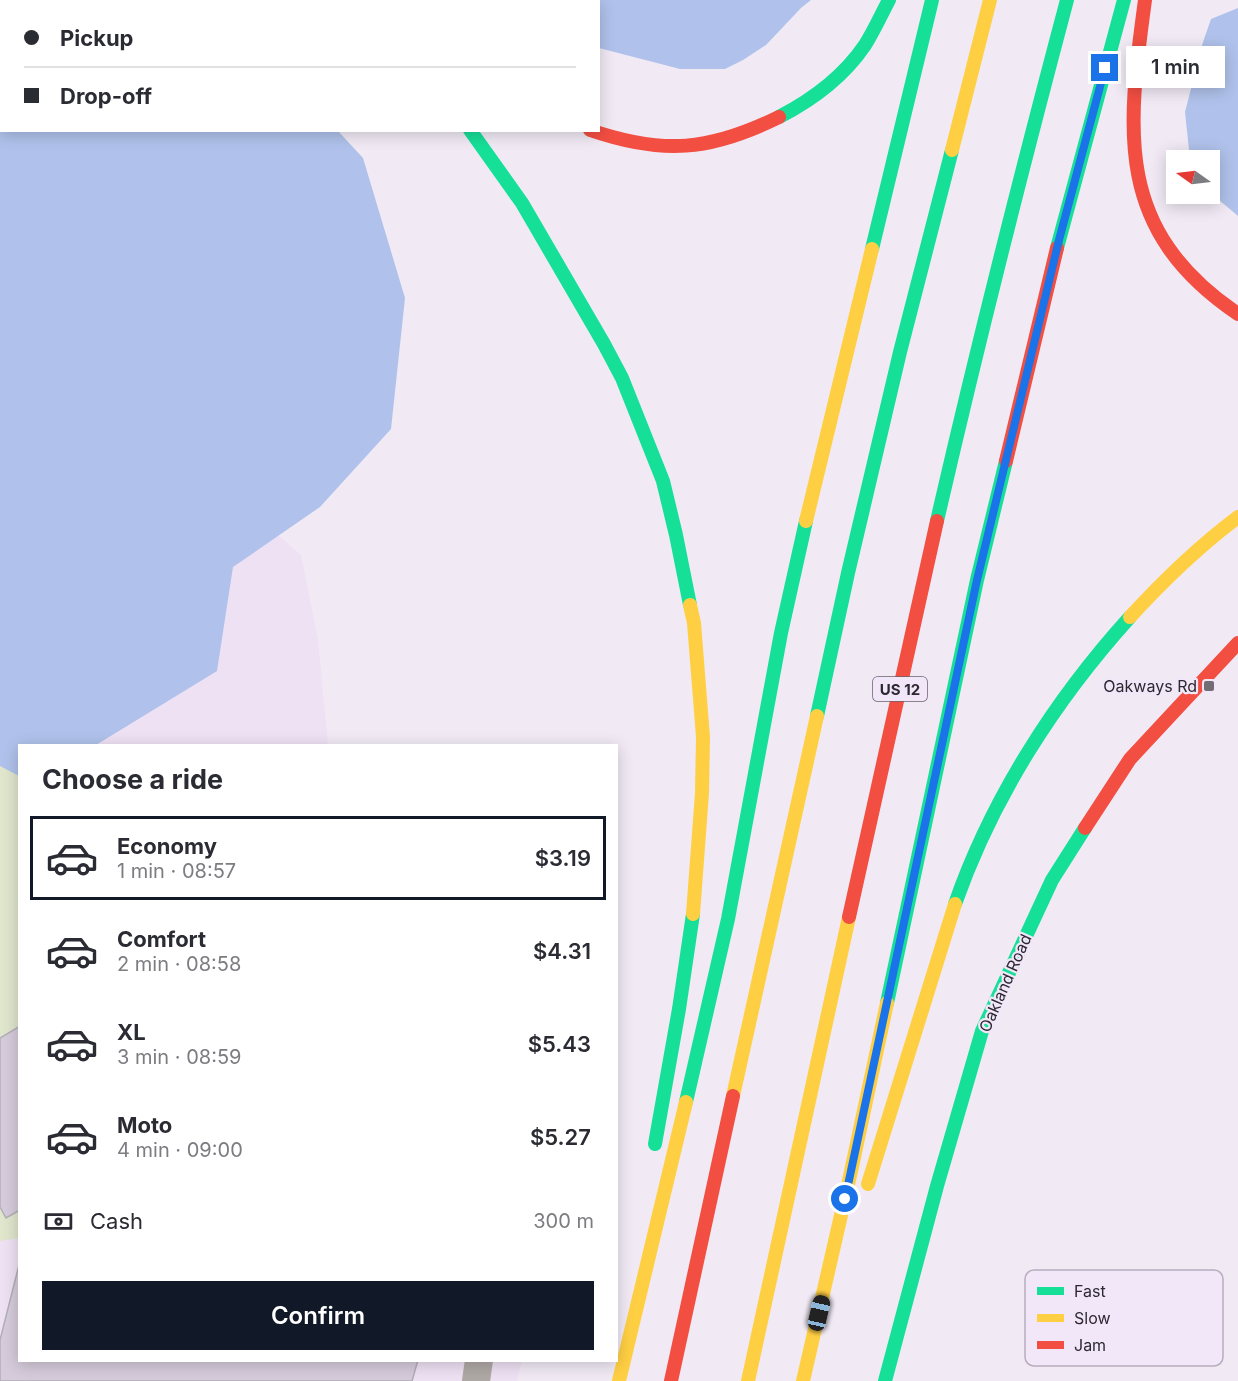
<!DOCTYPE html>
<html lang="en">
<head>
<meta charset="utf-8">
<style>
	:root { --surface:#fff; --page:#f2f2f3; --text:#2b2b33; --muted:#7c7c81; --line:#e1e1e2; --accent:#111827 }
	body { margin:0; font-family:Inter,sans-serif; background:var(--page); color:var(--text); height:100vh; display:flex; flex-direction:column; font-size:22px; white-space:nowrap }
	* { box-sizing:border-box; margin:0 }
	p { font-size:20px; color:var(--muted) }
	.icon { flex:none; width:33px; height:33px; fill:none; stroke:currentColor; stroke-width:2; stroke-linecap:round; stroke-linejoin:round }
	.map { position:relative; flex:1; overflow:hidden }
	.panel { position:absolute; left:18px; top:744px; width:600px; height:618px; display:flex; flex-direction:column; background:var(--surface); border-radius:0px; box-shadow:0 3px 15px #0003 }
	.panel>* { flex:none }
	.top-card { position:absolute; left:0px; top:0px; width:600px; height:132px; box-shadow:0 3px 15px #0003; display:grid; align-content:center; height:132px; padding:0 24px; background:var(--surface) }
	.needle { width:39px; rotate:284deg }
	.tools { position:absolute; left:1166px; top:150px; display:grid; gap:12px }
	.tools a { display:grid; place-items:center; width:54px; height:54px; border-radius:0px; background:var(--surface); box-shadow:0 3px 15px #0003; font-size:30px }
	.end { position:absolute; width:27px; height:27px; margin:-14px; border:8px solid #1a73e8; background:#fff; box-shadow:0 0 0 3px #fff }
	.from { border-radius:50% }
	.bubble { position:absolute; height:42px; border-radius:0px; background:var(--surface); box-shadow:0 3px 15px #0003; font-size:20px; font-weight:600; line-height:42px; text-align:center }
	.car { position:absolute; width:18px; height:36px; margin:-18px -9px; border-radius:8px; box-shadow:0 0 4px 2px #0007; background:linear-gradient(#222 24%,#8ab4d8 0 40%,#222 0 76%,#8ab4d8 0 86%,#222 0) }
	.top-card b { display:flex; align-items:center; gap:21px; height:57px; font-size:22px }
	.top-card b+b { border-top:2px solid var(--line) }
	.top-card i { width:15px; height:15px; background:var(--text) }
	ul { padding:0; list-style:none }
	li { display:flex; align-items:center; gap:18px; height:84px; margin:0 12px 9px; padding:0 12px; border:3px solid transparent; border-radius:0px }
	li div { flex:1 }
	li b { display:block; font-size:22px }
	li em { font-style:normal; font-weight:600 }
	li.active { border-color:var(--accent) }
	li>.icon { width:54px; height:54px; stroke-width:1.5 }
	h2 { padding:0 24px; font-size:27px; line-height:72px }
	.pay { display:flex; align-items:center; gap:15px; height:66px; padding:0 24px; font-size:22px }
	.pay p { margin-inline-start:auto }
	.cta { display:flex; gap:12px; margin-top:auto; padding:12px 24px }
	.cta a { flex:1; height:69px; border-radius:0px; background:var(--accent); color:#fff; font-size:24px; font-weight:600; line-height:69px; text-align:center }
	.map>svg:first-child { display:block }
	.built { fill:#eee1f4 }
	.green { fill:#dfe6cc }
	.water { fill:#b0c2eb }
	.building { fill:#d5cbdb; stroke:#b3aeb6; stroke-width:1.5 }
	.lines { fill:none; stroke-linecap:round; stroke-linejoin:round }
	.street { stroke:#afa9a6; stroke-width:28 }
	.fast { stroke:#16e098; stroke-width:14 }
	.slow { stroke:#ffcf43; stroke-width:14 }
	.jam { stroke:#f24e42; stroke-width:14 }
	.route { stroke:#1a73e8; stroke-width:8 }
	.poi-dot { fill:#726d75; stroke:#f2e6f9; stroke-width:2 }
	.labels { text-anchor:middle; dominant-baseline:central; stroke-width:4.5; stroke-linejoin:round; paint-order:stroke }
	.shield { fill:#f2e6f9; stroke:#68626c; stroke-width:1.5 }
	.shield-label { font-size:15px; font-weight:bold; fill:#2d2930 }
	.poi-label { font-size:16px; fill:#2d2930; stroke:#f2e6f9; text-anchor:end }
	.street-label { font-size:16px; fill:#2d2930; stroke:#f2e6f9 }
	.key { fill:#f2e6f9; stroke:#b7adbd; stroke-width:1.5 }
	.key-label { font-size:16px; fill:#2d2930 }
</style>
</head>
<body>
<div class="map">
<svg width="1238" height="1381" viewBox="0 0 1238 1381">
	<rect width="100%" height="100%" fill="#f1eaf5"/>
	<path class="built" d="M255,515L301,555L318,639L328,745L20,746V1360L522,1361L517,1381H0V658Z"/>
	<path class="green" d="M0,724L20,746V1238L0,1241Z"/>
	<path class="water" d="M547,0H811L801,8L766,45L743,60L725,69H680L599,48L598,2H547Z
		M1238,8V216L1219,200L1209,189V160H1193L1189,150L1185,112L1203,42L1211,19Z
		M0,87H2V130L338,131L363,158L405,298L391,429L320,507L233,567L217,671L96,745L20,746L19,776L0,766Z"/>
	<path class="building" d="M20,1026V1210L6,1218L0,1207V1038Z
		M20,1261V1360H418L412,1381H0V1340Z"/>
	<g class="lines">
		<path class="street" d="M476,1381L479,1360"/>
		<path class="fast" d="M468,0V2
			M779,117C812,100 844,76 865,45C874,31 881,15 889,0
			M470,130L522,203L604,344L622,378L663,481L676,535L690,605
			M1057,248L1124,0
			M872,249L932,0
			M937,521C977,347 1021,173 1067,0
			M817,716L848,573L900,352L952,150
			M955,904C992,798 1055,700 1130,617
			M887,1003L977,580L1006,461
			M686,1102L728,919L781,633L806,521
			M655,1144L679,1009L693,914
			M885,1381L937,1186L982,1031L1052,880L1085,828"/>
		<path class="slow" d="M377,0L378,2
			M952,150L990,0
			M806,521L872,249
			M690,605L694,623L703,737L702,793L693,914
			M1130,617C1163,581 1198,547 1238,517
			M733,1096L817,716
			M868,1184L955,904
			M619,1381L686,1102
			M748,1381L849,917
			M803,1381L850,1176L887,1003"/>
		<path class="jam" d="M1145,0C1127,132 1114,230 1238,314
			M590,130C663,155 710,151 779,117
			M1006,461L1057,248
			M1085,828L1130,759L1238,643
			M849,917L937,521
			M671,1381L733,1096"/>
	</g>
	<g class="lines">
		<path class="route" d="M845,1199L977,580L1059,240L1105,68"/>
	</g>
	<rect class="poi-dot" x="1203" y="680" width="12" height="12" rx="3"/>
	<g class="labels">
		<rect class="shield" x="873" y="677" width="54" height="24" rx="4.5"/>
		<g class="shield-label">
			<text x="900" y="689">US 12</text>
		</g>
		<g class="poi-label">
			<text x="1197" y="686">Oakways Rd</text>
		</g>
		<g class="street-label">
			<text transform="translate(1005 983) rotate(-66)">Oakland Road</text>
		</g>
	</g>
	<rect x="1025" y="1270" width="198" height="96" rx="9" class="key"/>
	<rect x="1037" y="1287" width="27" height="8" fill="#16e098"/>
	<rect x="1037" y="1314" width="27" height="8" fill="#ffcf43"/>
	<rect x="1037" y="1341" width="27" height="8" fill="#f24e42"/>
	<g class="key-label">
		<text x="1074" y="1297">Fast</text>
		<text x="1074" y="1324">Slow</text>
		<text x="1074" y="1351">Jam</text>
	</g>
</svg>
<div class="tools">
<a><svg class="needle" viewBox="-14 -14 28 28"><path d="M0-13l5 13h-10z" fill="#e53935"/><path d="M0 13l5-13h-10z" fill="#7c7c81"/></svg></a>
</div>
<i class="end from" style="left:845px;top:1199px"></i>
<i class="end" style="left:1105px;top:68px"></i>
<div class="bubble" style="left:1126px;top:46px;width:99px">1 min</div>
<i class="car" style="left:819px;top:1313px;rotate:13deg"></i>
<div class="top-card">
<b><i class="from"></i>Pickup</b>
<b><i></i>Drop-off</b>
</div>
<section class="panel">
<h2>Choose a ride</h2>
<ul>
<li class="active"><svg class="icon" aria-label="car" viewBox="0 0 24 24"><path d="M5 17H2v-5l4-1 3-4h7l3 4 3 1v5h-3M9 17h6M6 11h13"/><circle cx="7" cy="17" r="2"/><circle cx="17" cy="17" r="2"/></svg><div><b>Economy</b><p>1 min · 08:57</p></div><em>$3.19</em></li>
<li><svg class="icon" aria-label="car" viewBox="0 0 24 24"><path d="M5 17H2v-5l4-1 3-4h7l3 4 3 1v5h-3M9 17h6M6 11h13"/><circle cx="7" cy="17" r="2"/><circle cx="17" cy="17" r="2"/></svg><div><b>Comfort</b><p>2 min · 08:58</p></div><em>$4.31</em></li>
<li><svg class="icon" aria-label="car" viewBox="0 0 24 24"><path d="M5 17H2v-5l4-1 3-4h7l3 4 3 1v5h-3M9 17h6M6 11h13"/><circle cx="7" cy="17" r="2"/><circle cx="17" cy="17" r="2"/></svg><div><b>XL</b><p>3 min · 08:59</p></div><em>$5.43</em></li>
<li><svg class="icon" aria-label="car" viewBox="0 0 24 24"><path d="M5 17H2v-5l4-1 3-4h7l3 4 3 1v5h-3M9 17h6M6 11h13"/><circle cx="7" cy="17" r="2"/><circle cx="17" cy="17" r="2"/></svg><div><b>Moto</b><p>4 min · 09:00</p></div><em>$5.27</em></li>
</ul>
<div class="pay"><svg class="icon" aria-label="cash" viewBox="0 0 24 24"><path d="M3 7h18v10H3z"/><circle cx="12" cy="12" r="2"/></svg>Cash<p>300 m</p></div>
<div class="cta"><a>Confirm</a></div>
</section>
</div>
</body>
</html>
